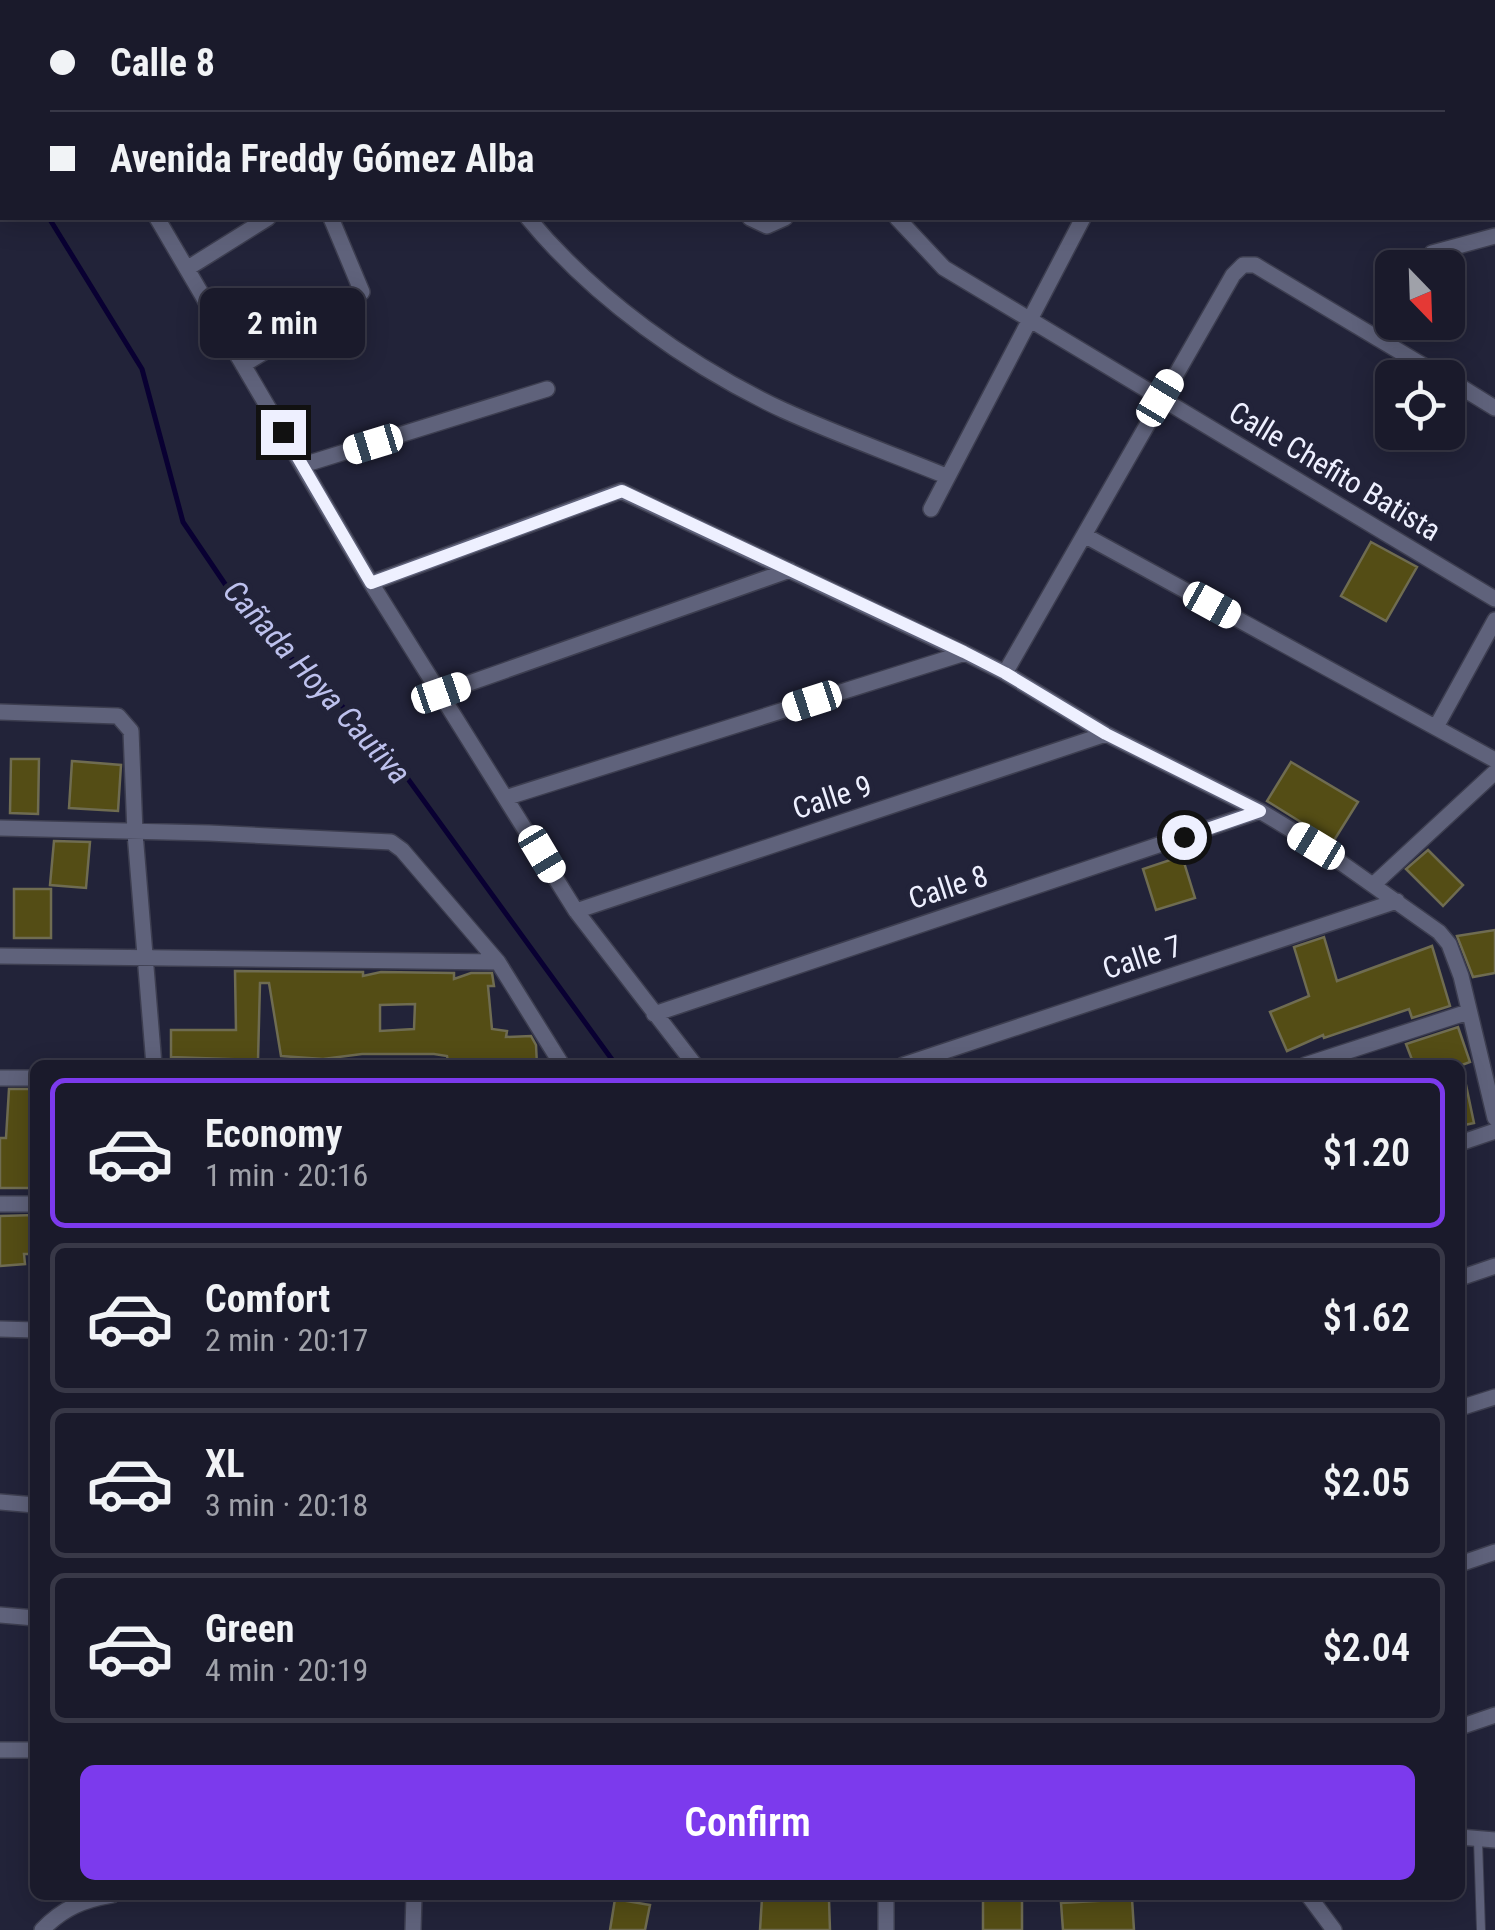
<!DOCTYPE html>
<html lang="en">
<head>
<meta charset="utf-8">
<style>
	:root { --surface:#1a1a2b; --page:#232333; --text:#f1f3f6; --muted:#9fa1a9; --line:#383847; --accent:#7c3aed }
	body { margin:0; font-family:"Roboto Condensed",sans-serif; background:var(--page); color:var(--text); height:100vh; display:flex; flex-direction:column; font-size:38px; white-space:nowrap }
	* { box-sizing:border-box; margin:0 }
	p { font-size:32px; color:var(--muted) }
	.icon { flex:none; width:55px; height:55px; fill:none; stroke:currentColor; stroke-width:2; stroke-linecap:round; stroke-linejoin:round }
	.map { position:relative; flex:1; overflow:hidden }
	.details { position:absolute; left:30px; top:1060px; width:1435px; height:840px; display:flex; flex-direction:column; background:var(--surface); border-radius:15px; box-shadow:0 5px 25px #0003,0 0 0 2px var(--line) }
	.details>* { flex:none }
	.top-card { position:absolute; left:0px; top:0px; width:1495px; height:220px; box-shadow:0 5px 25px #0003,0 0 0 2px var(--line); display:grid; align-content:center; height:220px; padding:0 50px; background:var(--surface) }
	.needle { width:65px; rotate:157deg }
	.controls { position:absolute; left:1375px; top:250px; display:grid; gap:20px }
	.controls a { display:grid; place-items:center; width:90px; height:90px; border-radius:15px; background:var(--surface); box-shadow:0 5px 25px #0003,0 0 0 2px var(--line); font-size:50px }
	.end { position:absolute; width:45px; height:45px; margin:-22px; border:12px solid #eef0ff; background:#111; box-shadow:0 0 0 5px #111 }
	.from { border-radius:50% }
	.bubble { position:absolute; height:70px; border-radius:15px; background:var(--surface); box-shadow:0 5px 25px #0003,0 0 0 2px var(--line); font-size:32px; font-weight:600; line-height:70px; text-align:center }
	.car { position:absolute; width:30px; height:60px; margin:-30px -15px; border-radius:12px; box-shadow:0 0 8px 2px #0007; background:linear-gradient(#fff 24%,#345 0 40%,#fff 0 76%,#345 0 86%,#fff 0) }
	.top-card b { display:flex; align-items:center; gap:35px; height:95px; font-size:38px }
	.top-card b+b { border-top:2px solid var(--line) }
	.top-card i { width:25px; height:25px; background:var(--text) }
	ul { padding:18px 0 0; list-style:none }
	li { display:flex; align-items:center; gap:30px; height:150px; margin:0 20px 15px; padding:0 30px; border:5px solid var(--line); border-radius:15px }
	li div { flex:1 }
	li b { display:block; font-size:38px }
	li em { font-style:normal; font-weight:600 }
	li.on { border-color:var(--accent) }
	li>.icon { width:90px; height:90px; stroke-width:1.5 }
	.primary-button { display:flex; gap:20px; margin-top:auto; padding:20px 50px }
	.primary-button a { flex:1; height:115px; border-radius:15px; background:var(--accent); color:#fff; font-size:40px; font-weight:600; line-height:115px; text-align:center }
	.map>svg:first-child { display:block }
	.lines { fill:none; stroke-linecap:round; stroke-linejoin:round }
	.stream { stroke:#090032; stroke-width:5 }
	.building { fill:#544d15; stroke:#6f6c51; stroke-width:2.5; fill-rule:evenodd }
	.lane-casing { stroke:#3d3e50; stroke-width:10 }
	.street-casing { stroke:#3d3e50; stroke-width:18 }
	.lane { stroke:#5f627b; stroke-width:8 }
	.street { stroke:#5f627b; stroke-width:15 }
	.route { stroke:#eef0ff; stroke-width:12 }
	.labels { text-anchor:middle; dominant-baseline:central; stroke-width:10; stroke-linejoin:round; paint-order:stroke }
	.street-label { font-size:30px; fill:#eef0ff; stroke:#222339 }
	.water-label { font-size:32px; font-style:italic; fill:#bdc1ed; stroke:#222339 }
</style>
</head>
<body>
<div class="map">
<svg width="1495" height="1930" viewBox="0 0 1495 1930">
	<rect width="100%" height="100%" fill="#222339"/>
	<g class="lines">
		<path class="stream" d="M49,218L142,369L183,522L246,615L384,746L616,1065"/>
	</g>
	<path class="building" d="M1371,542L1417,567L1386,621L1341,596Z
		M11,759H39L38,814L10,813Z
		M72,761L121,765L118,811L69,808Z
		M1291,762L1358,802L1333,842L1267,801Z
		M54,841L90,842L86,888L50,885Z
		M1428,850L1463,885L1443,906L1406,869Z
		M1182,856L1195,898L1156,910L1143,869Z
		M14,889H51V938H14Z
		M1495,930V973L1473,977L1457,936Z
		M1324,937L1337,981L1432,946L1450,1006L1412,1018L1409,1009L1324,1038L1323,1035L1287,1051L1270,1012L1309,996L1294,947Z
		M235,971L363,972V976L381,972L454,973V979L471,973H492L494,986H488L492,1029L507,1031L506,1037L531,1036L536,1045L537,1065L483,1060L448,1062L447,1056L434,1054H362L323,1059L281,1056L269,983H260L258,1060L171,1057V1030H236ZM415,1004L414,1029L380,1031V1005Z
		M1458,1027L1470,1062L1462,1065H1414L1406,1044Z
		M1460,1085H1466L1474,1123L1460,1126Z
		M9,1089H35V1188H0V1138H6Z
		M35,1215V1254H24L25,1264L0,1266V1216Z
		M1022,1896V1930H983V1897Z
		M762,1898L829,1900L830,1930H760Z
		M615,1899L650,1905L645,1930H610Z
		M1132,1899L1134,1930H1063L1061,1903Z"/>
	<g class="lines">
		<defs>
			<path id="lane" d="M1478,1841L1481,1930"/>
			<path id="street" d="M27,0L29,2
				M225,0L226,2
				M786,0L787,2
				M1145,0L1146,2
				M1463,0L1464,2
				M132,2L136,0
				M399,2L405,0
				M745,2L750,0
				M1108,2L1114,0
				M1492,30L1495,29
				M1492,96L1495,104
				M0,145L2,144
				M157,218L371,583L576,911L695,1065
				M528,218C594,298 689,366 783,410C836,434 892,454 946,476
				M750,218L767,226L785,218
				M897,218L944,268L1495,599
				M1432,253L1495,236
				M188,268L268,218
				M243,365L362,292L331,218
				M1448,379L1495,408
				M303,465L547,389
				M931,509L1083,218
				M1084,535L1495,760
				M371,583L621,491L965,653L1005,673L1106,734L1260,811L1316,845L1439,932L1449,944L1461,976L1495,1118
				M1005,673L1233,275L1243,265H1255L1444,378
				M441,693L790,570
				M0,712L118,716L131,731L135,833L154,1065
				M1436,727L1495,620
				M508,797L965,653
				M0,828L209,833L391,842L402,850L498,962L562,1065
				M1373,885L1495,772
				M576,911L1106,734
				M0,956L498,962
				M654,1014L1260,811
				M903,1065L1397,901
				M1305,1065L1468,1012
				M0,1078H35
				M1460,1143L1495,1131
				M0,1204H35
				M1460,1278L1495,1266
				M0,1329L35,1330
				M1460,1408L1495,1397
				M0,1502L35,1505
				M1460,1564L1495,1552
				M0,1615L35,1618
				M1460,1727L1495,1715
				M0,1750H35
				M1460,1837L1495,1840
				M886,1895V1930
				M1308,1895L1334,1930
				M42,1930C63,1908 83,1900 112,1895
				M413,1930L414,1895"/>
		</defs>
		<use href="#lane" class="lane-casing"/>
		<use href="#street" class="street-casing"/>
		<use href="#lane" class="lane"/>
		<use href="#street" class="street"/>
	</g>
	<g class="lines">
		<path class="route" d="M283,432L371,583L622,491L964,652L1005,673L1106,734L1260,811L1184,837"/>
	</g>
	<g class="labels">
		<g class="street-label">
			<text transform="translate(1335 471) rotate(31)">Calle Chefito Batista</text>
			<text transform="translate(832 797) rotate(-18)">Calle 9</text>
			<text transform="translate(948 887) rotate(-18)">Calle 8</text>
			<text transform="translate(1142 957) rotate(-18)">Calle 7</text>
		</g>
		<g class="water-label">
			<text transform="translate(317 682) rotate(48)">Cañada Hoya Cautiva</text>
		</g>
	</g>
</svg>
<div class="controls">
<a><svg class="needle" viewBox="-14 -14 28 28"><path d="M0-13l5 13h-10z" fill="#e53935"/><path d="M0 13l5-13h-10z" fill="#9fa1a9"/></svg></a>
<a><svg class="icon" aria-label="locate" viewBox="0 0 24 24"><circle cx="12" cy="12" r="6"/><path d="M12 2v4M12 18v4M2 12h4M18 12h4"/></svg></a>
</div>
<i class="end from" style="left:1184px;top:837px"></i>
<i class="end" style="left:283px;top:432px"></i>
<div class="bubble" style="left:200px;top:288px;width:165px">2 min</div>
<i class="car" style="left:1160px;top:398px;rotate:31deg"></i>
<i class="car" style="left:373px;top:444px;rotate:253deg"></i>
<i class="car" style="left:1212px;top:605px;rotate:119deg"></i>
<i class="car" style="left:441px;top:693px;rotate:71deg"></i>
<i class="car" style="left:812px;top:701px;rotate:252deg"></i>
<i class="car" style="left:1316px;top:846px;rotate:301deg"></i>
<i class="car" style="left:542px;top:854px;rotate:149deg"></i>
<div class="top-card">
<b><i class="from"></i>Calle 8</b>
<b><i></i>Avenida Freddy Gómez Alba</b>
</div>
<section class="details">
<ul>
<li class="on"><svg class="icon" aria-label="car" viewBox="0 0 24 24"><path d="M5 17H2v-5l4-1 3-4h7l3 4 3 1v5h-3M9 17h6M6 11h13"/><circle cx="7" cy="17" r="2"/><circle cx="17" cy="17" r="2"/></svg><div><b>Economy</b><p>1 min · 20:16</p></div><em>$1.20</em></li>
<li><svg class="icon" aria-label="car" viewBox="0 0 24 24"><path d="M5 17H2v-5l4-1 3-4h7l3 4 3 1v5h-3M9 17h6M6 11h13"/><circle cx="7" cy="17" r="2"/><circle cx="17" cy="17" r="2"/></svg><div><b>Comfort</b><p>2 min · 20:17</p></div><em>$1.62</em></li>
<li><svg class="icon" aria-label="car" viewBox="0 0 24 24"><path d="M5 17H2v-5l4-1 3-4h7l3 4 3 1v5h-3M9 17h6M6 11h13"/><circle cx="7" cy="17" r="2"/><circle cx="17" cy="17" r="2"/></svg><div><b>XL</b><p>3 min · 20:18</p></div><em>$2.05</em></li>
<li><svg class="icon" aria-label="car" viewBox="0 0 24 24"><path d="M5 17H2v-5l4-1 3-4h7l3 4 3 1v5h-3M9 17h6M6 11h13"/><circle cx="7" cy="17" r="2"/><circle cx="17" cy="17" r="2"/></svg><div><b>Green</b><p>4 min · 20:19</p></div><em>$2.04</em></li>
</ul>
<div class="primary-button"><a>Confirm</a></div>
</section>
</div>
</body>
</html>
